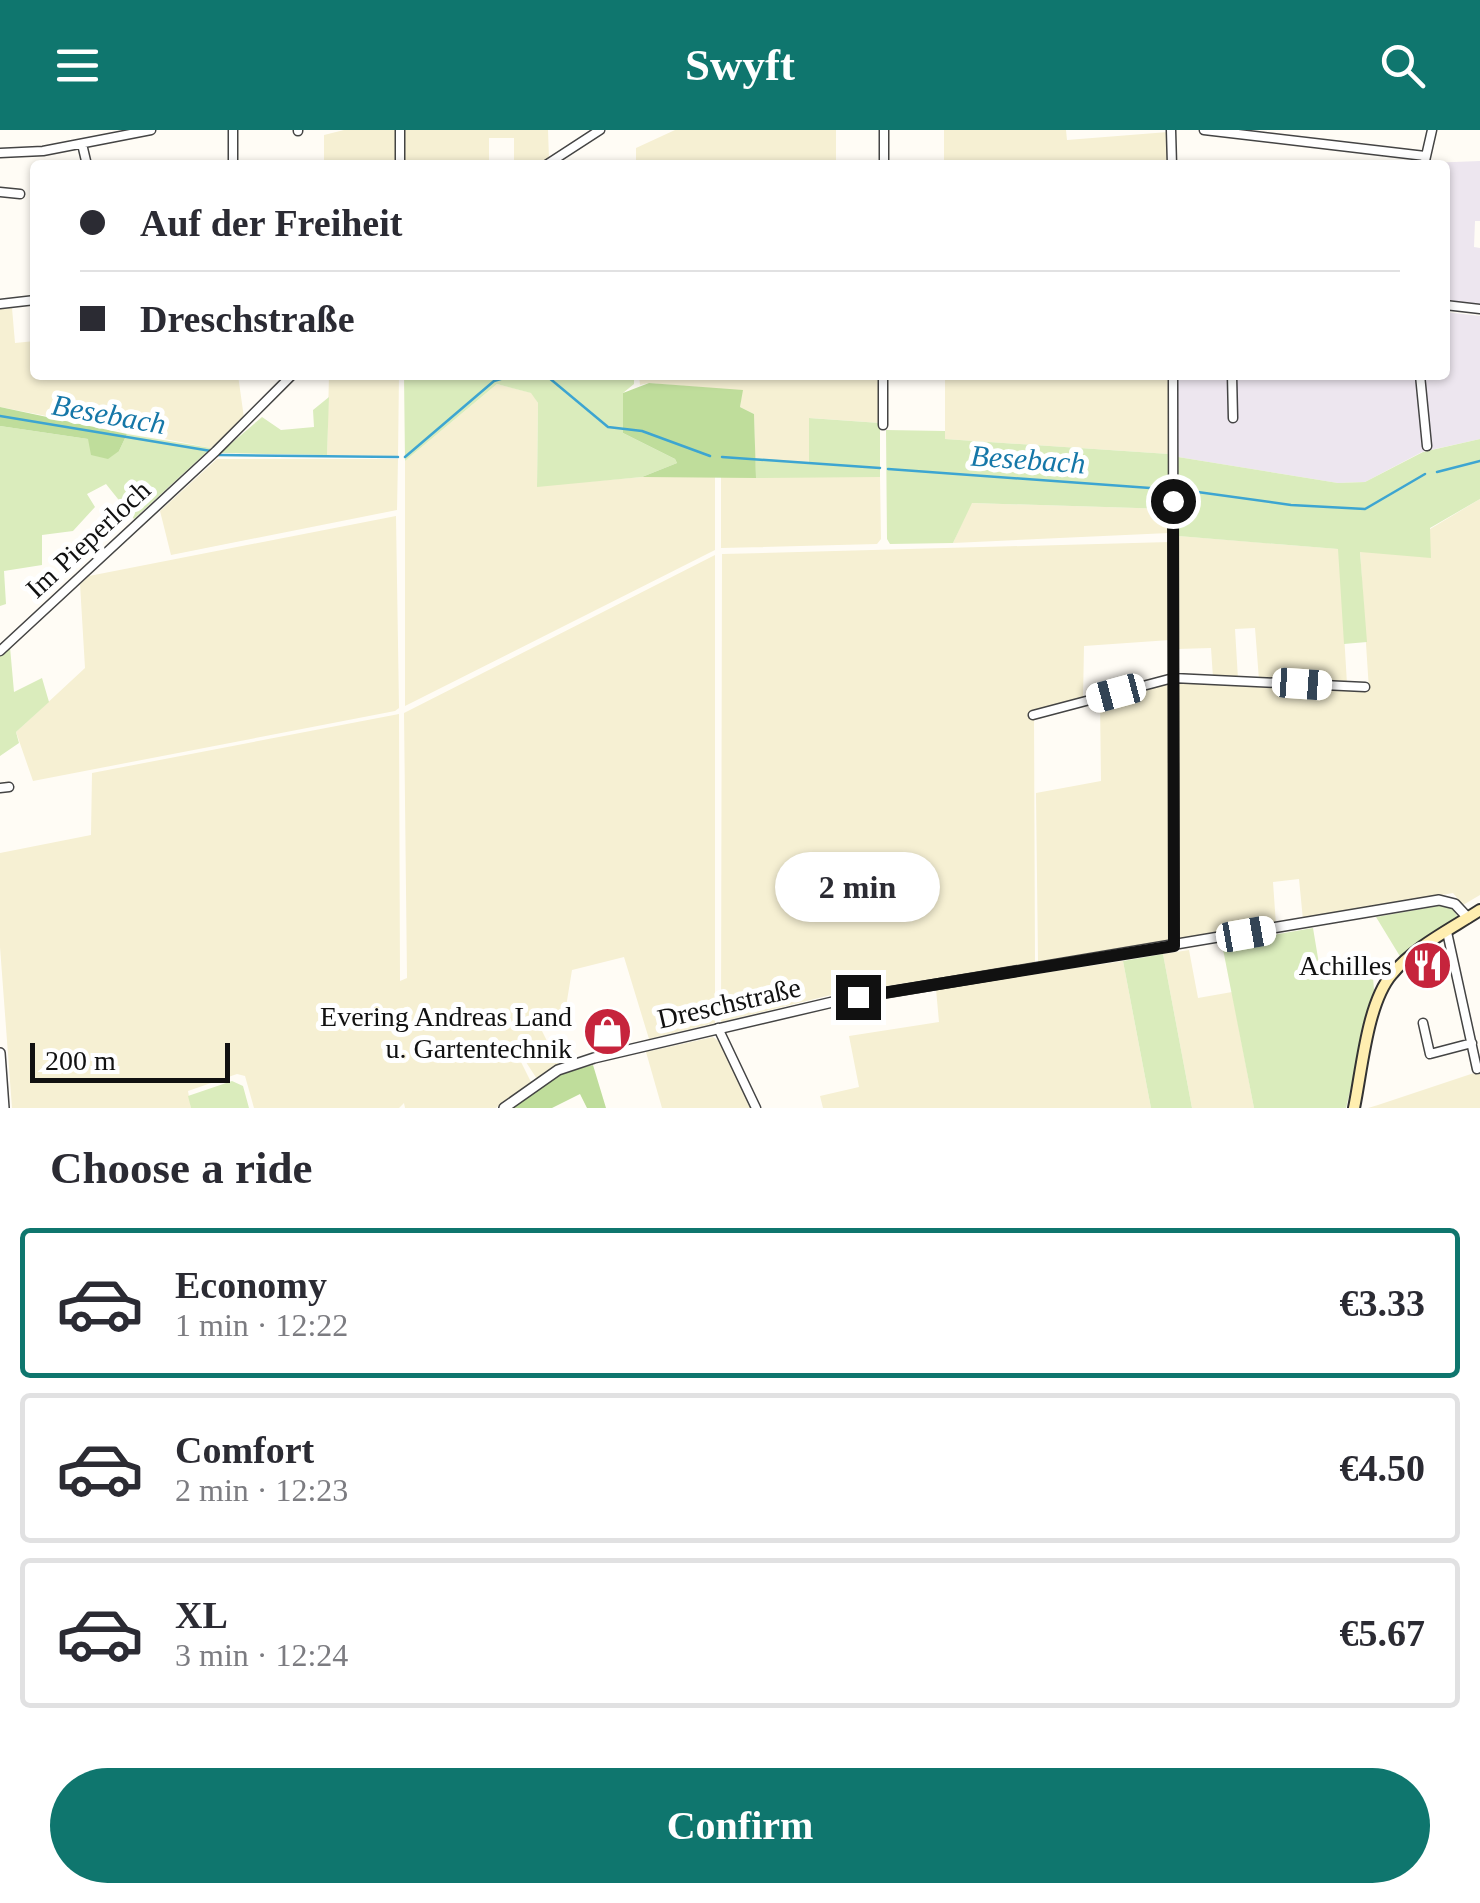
<!DOCTYPE html>
<html lang="en">
<head>
<meta charset="utf-8">
<style>
	:root { --surface:#fff; --page:#f7f7f7; --text:#2b2b33; --muted:#7c7c81; --line:#e1e1e2; --accent:#0f766e }
	body { margin:0; font-family:"Times New Roman",serif; background:var(--page); color:var(--text); height:100vh; display:flex; flex-direction:column; font-size:38px; white-space:nowrap }
	* { box-sizing:border-box; margin:0 }
	p { font-size:32px; color:var(--muted) }
	.icon { flex:none; width:55px; height:55px; fill:none; stroke:currentColor; stroke-width:2; stroke-linecap:round; stroke-linejoin:round }
	.map { position:relative; height:978px; overflow:hidden }
	.side { display:flex; flex-direction:column; background:var(--surface); flex:1 }
	.side>* { flex:none }
	.banner { position:absolute; left:30px; top:30px; width:1420px; height:220px; border-radius:10px; box-shadow:0 2px 8px #0004; display:grid; align-content:center; height:220px; padding:0 50px; background:var(--surface) }
	.scale { position:absolute; left:30px; bottom:25px; width:200px; box-sizing:border-box; padding-left:10px; border:5px solid #111; border-top:0; font-size:28px; line-height:35px; white-space:nowrap; color:#111; -webkit-text-stroke:8px #fff; paint-order:stroke }
	.end { position:absolute; width:45px; height:45px; margin:-22px; border:12px solid #111; background:#fff; box-shadow:0 0 0 5px #fff }
	.from { border-radius:50% }
	.bubble { position:absolute; height:70px; border-radius:35px; background:var(--surface); box-shadow:0 2px 8px #0004; font-size:32px; font-weight:800; line-height:70px; text-align:center }
	.car { position:absolute; width:30px; height:60px; margin:-30px -15px; border-radius:12px; box-shadow:0 0 8px 2px #0007; background:linear-gradient(#fff 24%,#345 0 40%,#fff 0 76%,#345 0 86%,#fff 0) }
	.banner b { display:flex; align-items:center; gap:35px; height:95px; font-size:38px }
	.banner b+b { border-top:2px solid var(--line) }
	.banner i { width:25px; height:25px; background:var(--text) }
	ul { padding:0; list-style:none }
	li { display:flex; align-items:center; gap:30px; height:150px; margin:0 20px 15px; padding:0 30px; border:5px solid var(--line); border-radius:10px }
	li div { flex:1 }
	li b { display:block; font-size:38px }
	li em { font-style:normal; font-weight:800 }
	li.current { border-color:var(--accent) }
	li>.icon { width:90px; height:90px; stroke-width:1.5 }
	h2 { padding:0 50px; font-size:45px; line-height:120px }
	.action { display:flex; gap:20px; margin-top:auto; padding:20px 50px }
	.action a { flex:1; height:115px; border-radius:60px; background:var(--accent); color:#fff; font-size:40px; font-weight:800; line-height:115px; text-align:center }
	header { display:flex; justify-content:space-between; align-items:center; height:130px; padding:0 50px; background:var(--accent); color:#fff; font-size:45px; font-weight:800 }
	.map>svg:first-child { display:block }
	.industrial { fill:#ede6ef }
	.farmland { fill:#f6f0d3 }
	.green { fill:#daecbc }
	.forest { fill:#bfdd9b }
	.lines { fill:none; stroke-linecap:round; stroke-linejoin:round }
	.stream { stroke:#3da5d1; stroke-width:2.5 }
	.minor-casing { stroke:#444; stroke-width:11 }
	.tertiary-casing { stroke:#444; stroke-width:12 }
	.secondary-casing { stroke:#333; stroke-width:14 }
	.minor { stroke:#fff; stroke-width:8 }
	.tertiary { stroke:#fff; stroke-width:9 }
	.secondary { stroke:#ffeeb0; stroke-width:10 }
	.route { stroke:#111; stroke-width:12 }
	.labels { text-anchor:middle; dominant-baseline:central; stroke-width:10; stroke-linejoin:round; paint-order:stroke }
	.street-label { font-size:28px; fill:#111; stroke:#fff }
	.poi-label { font-size:28px; fill:#111; stroke:#fff; text-anchor:end }
	.water-label { font-size:30px; font-style:italic; fill:#1577a8; stroke:#fff }
</style>
</head>
<body>
<header><svg class="icon" aria-label="menu" viewBox="0 0 24 24"><path d="M4 6h16M4 12h16M4 18h16"/></svg>Swyft<svg class="icon" aria-label="search" viewBox="0 0 24 24"><circle cx="10" cy="10" r="6"/><path d="M15 15l6 6"/></svg></header>
<div class="map">
<svg width="1480" height="978" viewBox="0 0 1480 978">
	<rect width="100%" height="100%" fill="#fffcf5"/>
	<path class="industrial" d="M1480,31V91H1475L1474,117L1480,118V175L1445,171V35L1428,33Z
		M1445,182L1480,186V309L1422,322L1365,352L1338,353L1178,327V245H1445Z"/>
	<path class="farmland" d="M344,0H397L398,35H324V5Z
		M402,0H548L549,29L540,35H514V8H489V35H402Z
		M675,0H836V35H636V18Z
		M944,0H1066L1067,10L1168,2V35H944Z
		M12,178L15,213L35,211V245H238L244,288L211,318L0,277V179Z
		M329,245H399L398,326L327,325Z
		M639,245H880V293L810,288L809,332L755,328L754,284L740,277L742,261L649,253L640,255Z
		M945,245H1170L1169,324L945,309Z
		M497,254L532,263L538,273L537,356L642,347H715V420L405,576V331Z
		M217,329H398L397,380L171,425L160,381Z
		M721,347H880L881,409L877,414L721,418Z
		M1480,369V765L1463,775L1453,763L1303,790L1299,749L1273,752L1276,795L1179,811L1178,551L1369,560L1360,421L1430,399Z
		M971,373L1169,379V403L953,413Z
		M396,386L399,578L395,581L33,651L16,602L85,538L80,454L89,446Z
		M1178,406L1339,419L1347,554L1259,550L1255,498L1235,499L1238,549L1213,548L1211,518L1177,519Z
		M1170,412V510L1084,516L1083,569L1034,583L1035,833L835,864L721,892L722,424Z
		M715,425V893L649,909L624,827L572,840L565,883L540,897L559,935L537,949L522,926L519,928L531,952L496,978H405L404,973L399,978H254L245,946L237,944L188,961L191,978H12L0,817V723L91,705L92,643L399,584L400,851L407,848L404,583Z
		M1170,552L1171,812L1038,833L1036,663L1101,651L1100,571Z
		M1189,820L1198,868L1232,862L1254,978H1192L1163,824Z
		M1123,831L1151,978H823L820,966L859,957L849,906L939,892L936,859Z
		M713,907L720,912L751,978H662L646,922Z
		M1480,941V978H1368L1378,975Z"/>
	<path class="green" d="M404,245H634V254L623,263V303L675,329L677,333L642,347L537,357L538,273L531,263L497,254L405,331Z
		M329,267L327,325L220,323L262,287L281,300L314,297L313,280Z
		M809,288L880,293V347L756,348L755,328L809,332Z
		M0,296L88,309L119,321L127,304L211,318L134,389L106,354L87,364L95,377L73,401L42,405V435L4,441L6,474L0,476Z
		M886,300L945,301V309L1169,324V379L972,373L953,413L890,414L887,409Z
		M1480,309V369L1430,398L1431,428L1360,422L1367,512L1344,514L1338,419L1178,406V327L1338,353L1365,352L1423,322Z
		M10,517L14,562L42,548L49,572L16,602L19,613L0,626V526Z
		M1444,775L1452,778L1459,789L1401,828L1376,787Z
		M1313,798L1320,840H1334L1348,832L1357,846L1373,847L1374,860L1346,978H1254L1222,814Z
		M1163,824L1192,978H1151L1123,831Z
		M232,951L243,956L249,978H191L188,966Z"/>
	<path class="forest" d="M649,253L743,260L740,277L754,284L756,348L642,347L677,333L675,329L623,303V263Z
		M0,277L127,304L119,321L108,329L91,325L88,309L0,296Z
		M593,935L606,978H587L580,964L552,978H513L511,976L561,943Z"/>
	<g class="lines">
		<path class="stream" d="M0,286L211,321
			M218,325L398,327
			M405,327L494,251L504,248L548,247L608,297L642,301L710,326
			M722,327L880,338
			M888,339L1164,359
			M1437,342L1480,331
			M1183,360L1291,375L1365,379L1425,344"/>
		<defs>
			<path id="minor" d="M233,0V35
				M400,0V35
				M1171,0L1172,35
				M1204,0L1425,26
				M298,1V0
				M82,14L87,35
				M0,23L43,21L151,0
				M546,35L600,0
				M884,35V0
				M1424,35L1432,0
				M0,62L20,64
				M0,174L35,170
				M1445,175L1480,179
				M1173,245L1174,815
				M1232,245L1233,288
				M1420,245L1427,316
				M883,295V245
				M0,521L216,321L292,245
				M1033,585L1173,548L1365,557
				M0,658L9,657
				M1447,802L1477,939
				M1423,893L1430,924L1472,913
				M718,898L756,978"/>
			<path id="tertiary" d="M0,923L4,978
				M504,978L558,940L594,928L837,871L1439,770L1455,774L1468,788"/>
			<path id="secondary" d="M1354,978C1362,940 1367,873 1392,844C1414,817 1451,799 1480,780"/>
		</defs>
		<use href="#minor" class="minor-casing"/>
		<use href="#tertiary" class="tertiary-casing"/>
		<use href="#secondary" class="secondary-casing"/>
		<use href="#minor" class="minor"/>
		<use href="#tertiary" class="tertiary"/>
		<use href="#secondary" class="secondary"/>
	</g>
	<g class="lines">
		<path class="route" d="M858,867L1174,816L1173,371"/>
	</g>
	<defs>
		<symbol id="restaurant-disc" viewBox="-11 -11 22 22"><circle r="9.5" fill="#c6243c" stroke="#fff"/><path d="M-5-6h1v4h1v-4h1v4h1v-4h1v5L-1.5 .5V6h-2V.5L-5-1ZM5-6V6H3V1.5H1.5Q1.5-4 5-6Z" fill="#fff"/></symbol>
		<symbol id="shop-disc" viewBox="-11 -11 22 22"><circle r="9.5" fill="#c6243c" stroke="#fff"/><path d="M-5-2.5h2.3a2.7 3.5 0 0 1 5.4 0H5L5.5 6h-11ZM-1.5-2.5h3a1.5 2.3 0 0 0-3 0Z" fill="#fff"/></symbol>
	</defs>
	<g fill-rule="evenodd">
		<use href="#restaurant-disc" x="1400" y="808" width="55" height="55"/>
		<use href="#shop-disc" x="580" y="874" width="55" height="55"/>
	</g>
	<g class="labels">
		<g class="street-label">
			<text transform="translate(88 409) rotate(-43)">Im Pieperloch</text>
			<text transform="translate(729 873) rotate(-13)">Dreschstraße</text>
		</g>
		<g class="poi-label">
			<text x="1392" y="835">Achilles</text>
			<text x="572" y="886">Evering Andreas Land<tspan x="572" dy="32">u. Gartentechnik</tspan></text>
		</g>
		<g class="water-label">
			<text transform="translate(109 284) rotate(10)">Besebach</text>
			<text transform="translate(1028 329) rotate(4)">Besebach</text>
		</g>
	</g>
</svg>
<div class="scale">200 m</div>
<i class="end from" style="left:1173px;top:371px"></i>
<i class="end" style="left:858px;top:867px"></i>
<div class="bubble" style="left:775px;top:722px;width:165px">2 min</div>
<i class="car" style="left:1302px;top:554px;rotate:94deg"></i>
<i class="car" style="left:1116px;top:563px;rotate:255deg"></i>
<i class="car" style="left:1246px;top:804px;rotate:80deg"></i>
<div class="banner">
<b><i class="from"></i>Auf der Freiheit</b>
<b><i></i>Dreschstraße</b>
</div>
</div>
<section class="side">
<h2>Choose a ride</h2>
<ul>
<li class="current"><svg class="icon" aria-label="car" viewBox="0 0 24 24"><path d="M5 17H2v-5l4-1 3-4h7l3 4 3 1v5h-3M9 17h6M6 11h13"/><circle cx="7" cy="17" r="2"/><circle cx="17" cy="17" r="2"/></svg><div><b>Economy</b><p>1 min · 12:22</p></div><em>€3.33</em></li>
<li><svg class="icon" aria-label="car" viewBox="0 0 24 24"><path d="M5 17H2v-5l4-1 3-4h7l3 4 3 1v5h-3M9 17h6M6 11h13"/><circle cx="7" cy="17" r="2"/><circle cx="17" cy="17" r="2"/></svg><div><b>Comfort</b><p>2 min · 12:23</p></div><em>€4.50</em></li>
<li><svg class="icon" aria-label="car" viewBox="0 0 24 24"><path d="M5 17H2v-5l4-1 3-4h7l3 4 3 1v5h-3M9 17h6M6 11h13"/><circle cx="7" cy="17" r="2"/><circle cx="17" cy="17" r="2"/></svg><div><b>XL</b><p>3 min · 12:24</p></div><em>€5.67</em></li>
</ul>
<div class="action"><a>Confirm</a></div>
</section>
</body>
</html>
